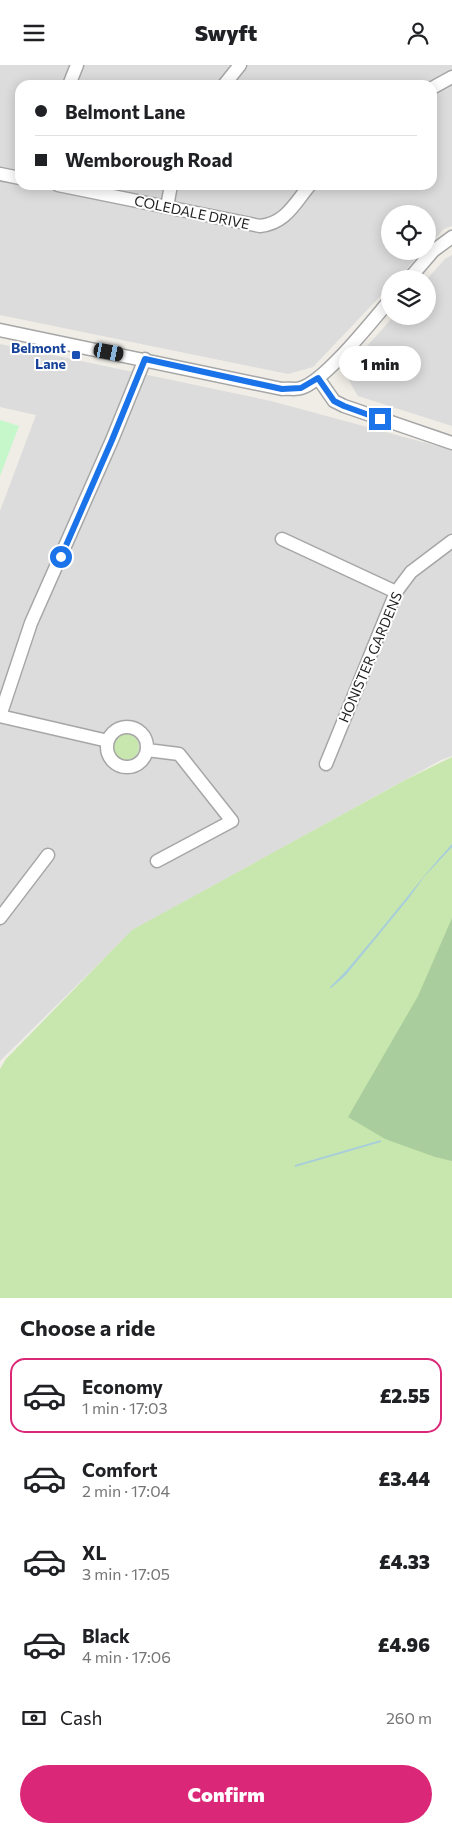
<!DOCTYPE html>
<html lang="en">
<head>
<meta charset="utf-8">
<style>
	:root { --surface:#fff; --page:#f6f6f6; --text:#202124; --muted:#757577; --line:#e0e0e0; --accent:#db2777 }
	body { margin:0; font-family:Commissioner,sans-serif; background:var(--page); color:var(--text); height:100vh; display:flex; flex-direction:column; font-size:19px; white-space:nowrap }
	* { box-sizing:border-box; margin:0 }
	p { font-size:16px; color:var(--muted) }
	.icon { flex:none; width:28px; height:28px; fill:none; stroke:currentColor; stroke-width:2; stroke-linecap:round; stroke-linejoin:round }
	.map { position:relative; height:1233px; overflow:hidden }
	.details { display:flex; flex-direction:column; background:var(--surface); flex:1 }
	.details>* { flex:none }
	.guide { position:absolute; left:15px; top:15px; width:422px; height:110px; border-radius:15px; box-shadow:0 2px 12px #0003; display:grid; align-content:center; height:110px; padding:0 20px; background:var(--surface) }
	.fabs { position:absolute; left:381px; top:140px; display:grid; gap:10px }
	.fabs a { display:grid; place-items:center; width:55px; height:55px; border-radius:50%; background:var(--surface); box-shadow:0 2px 12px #0003; font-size:25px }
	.end { position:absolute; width:22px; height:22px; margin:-11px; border:6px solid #1a73e8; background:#fff; box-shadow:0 0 0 2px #fff }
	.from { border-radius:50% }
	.bubble { position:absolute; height:35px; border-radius:18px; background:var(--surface); box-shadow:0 2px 12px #0003; font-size:16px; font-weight:800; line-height:35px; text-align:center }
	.car { position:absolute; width:15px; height:30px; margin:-15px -8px; border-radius:6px; box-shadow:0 0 4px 1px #0007; background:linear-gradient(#222 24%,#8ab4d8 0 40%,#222 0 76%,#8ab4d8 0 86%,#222 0) }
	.guide b { display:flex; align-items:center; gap:18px; height:48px; font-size:19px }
	.guide b+b { border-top:1px solid var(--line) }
	.guide i { width:12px; height:12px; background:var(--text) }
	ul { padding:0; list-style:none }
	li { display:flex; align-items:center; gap:15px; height:75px; margin:0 10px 8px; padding:0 10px; border:2px solid transparent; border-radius:15px }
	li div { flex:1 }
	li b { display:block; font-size:19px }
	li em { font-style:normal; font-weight:800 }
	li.current { border-color:var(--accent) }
	li>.icon { width:45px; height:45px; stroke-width:1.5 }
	h2 { padding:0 20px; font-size:22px; line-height:60px }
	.pay { display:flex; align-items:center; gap:12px; height:55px; padding:0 20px; font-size:19px }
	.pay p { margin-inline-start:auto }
	.cta { display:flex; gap:10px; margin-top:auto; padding:10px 20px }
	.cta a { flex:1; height:58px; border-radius:30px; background:var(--accent); color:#fff; font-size:20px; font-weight:800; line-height:58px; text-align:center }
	header { display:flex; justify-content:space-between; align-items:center; height:65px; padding:0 20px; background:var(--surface); font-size:22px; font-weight:800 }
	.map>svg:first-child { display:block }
	.residential { fill:#dddcdc; fill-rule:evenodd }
	.grass { fill:#c8e7ae }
	.forest { fill:#a9cd9c }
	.park { fill:#c5f7cb }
	.water { fill:#a8cddb }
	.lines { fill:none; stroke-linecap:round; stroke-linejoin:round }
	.minor-casing { stroke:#a6a6a6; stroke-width:15 }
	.minor { stroke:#fff; stroke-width:12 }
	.route { stroke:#1a73e8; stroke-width:6 }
	.transit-dot { fill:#1a4fb4; stroke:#fff; stroke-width:2 }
	.labels { text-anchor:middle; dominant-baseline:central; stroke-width:4; stroke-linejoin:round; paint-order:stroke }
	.street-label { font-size:14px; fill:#1f1f1f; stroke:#fff }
	.transit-label { font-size:14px; font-weight:bold; fill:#164399; stroke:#fff; text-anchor:end }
</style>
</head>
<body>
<header><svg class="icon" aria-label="menu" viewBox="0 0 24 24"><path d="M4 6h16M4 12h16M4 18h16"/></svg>Swyft<svg class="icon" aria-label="person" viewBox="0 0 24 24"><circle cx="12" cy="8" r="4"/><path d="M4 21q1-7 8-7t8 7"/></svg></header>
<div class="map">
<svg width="452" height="1233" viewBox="0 0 452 1233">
	<rect width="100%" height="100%" fill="#efede6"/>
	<path class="residential" d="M0,0H452V161L444,164L428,181V149H390V186H423L397,214H390V221L313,302L288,309L0,250ZM20,20H432V120H20Z
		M452,190V361L358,331L344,307L394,251H428L427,214L445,194Z
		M0,279L271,336L452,385V691L441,695L133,865L0,996V446L36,350L0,342Z"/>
	<path class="grass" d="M113 682a13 13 0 1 1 26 0a13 13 0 1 1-26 0Z
		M452,692V1233H0V1004L6,994L132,865L407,714Z"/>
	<path class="forest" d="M452,853V1096L435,1092L385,1074L348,1052L418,931Z"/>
	<path class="park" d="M0,355L19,361L0,411Z"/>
	<path class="water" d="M452,779V782L424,812L409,833L345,911L331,923L330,922C342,911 351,900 361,888C392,852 420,814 452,779Z
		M381,1075V1077L295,1102V1100Z"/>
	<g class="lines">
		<defs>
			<path id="minor" d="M69,20L77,0
				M224,20L240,0
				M432,23L452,12
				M0,109L20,113
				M58,120L260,161C286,158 294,139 310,120
				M167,142L171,120
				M409,214L433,186L452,172
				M0,265L282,324C287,323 296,325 301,323C325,316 372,256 390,235
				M318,313L334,336L344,341L452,378
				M282,474L396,527
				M0,651L31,558L112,375L145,294
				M0,651L108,676
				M107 682a20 20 0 1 1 40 0a20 20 0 1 1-40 0Z
				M147,685L179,689L232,756L157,796
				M326,699L396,527L411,507L452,476
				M0,853L48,790"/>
		</defs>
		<use href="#minor" class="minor-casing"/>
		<use href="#minor" class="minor"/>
	</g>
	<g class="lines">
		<path class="route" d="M61,492L112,375L145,294L282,324L301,323L318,313L334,336L344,341L380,354"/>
	</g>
	<rect class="transit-dot" x="71" y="285" width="10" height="10" rx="2.5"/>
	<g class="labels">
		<g class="street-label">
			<text transform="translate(192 147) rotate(12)">COLEDALE DRIVE</text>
			<text transform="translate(370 592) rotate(-67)">HONISTER GARDENS</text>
		</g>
		<g class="transit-label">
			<text x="66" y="282">Belmont<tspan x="66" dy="16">Lane</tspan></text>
		</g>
	</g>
</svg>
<div class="fabs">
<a><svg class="icon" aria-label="locate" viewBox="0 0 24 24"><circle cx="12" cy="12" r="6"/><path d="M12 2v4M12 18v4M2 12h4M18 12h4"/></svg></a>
<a><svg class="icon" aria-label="layers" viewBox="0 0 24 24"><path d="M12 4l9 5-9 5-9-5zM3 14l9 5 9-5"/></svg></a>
</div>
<i class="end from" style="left:61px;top:492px"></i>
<i class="end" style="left:380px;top:354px"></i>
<div class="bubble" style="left:339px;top:281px;width:82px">1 min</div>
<i class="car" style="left:109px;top:287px;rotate:101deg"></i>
<div class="guide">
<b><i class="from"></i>Belmont Lane</b>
<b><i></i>Wemborough Road</b>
</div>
</div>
<section class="details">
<h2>Choose a ride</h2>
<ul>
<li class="current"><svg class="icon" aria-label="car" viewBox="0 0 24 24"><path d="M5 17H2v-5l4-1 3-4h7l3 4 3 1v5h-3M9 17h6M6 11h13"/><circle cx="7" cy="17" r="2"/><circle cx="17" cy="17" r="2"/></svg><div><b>Economy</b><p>1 min · 17:03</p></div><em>£2.55</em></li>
<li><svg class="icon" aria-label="car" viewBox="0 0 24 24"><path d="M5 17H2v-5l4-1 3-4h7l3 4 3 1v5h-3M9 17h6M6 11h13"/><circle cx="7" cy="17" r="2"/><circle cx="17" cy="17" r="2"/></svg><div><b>Comfort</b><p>2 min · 17:04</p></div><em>£3.44</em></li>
<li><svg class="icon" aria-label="car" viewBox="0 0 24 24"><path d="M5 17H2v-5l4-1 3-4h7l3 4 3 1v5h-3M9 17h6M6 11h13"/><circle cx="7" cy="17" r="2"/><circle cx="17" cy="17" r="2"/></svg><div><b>XL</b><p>3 min · 17:05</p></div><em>£4.33</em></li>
<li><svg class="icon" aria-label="car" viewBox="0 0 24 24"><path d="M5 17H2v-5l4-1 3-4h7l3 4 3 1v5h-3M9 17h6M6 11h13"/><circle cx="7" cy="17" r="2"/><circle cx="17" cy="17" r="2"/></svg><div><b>Black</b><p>4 min · 17:06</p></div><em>£4.96</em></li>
</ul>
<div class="pay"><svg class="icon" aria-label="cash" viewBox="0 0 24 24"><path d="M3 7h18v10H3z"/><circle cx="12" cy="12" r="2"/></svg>Cash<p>260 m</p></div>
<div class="cta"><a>Confirm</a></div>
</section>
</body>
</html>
